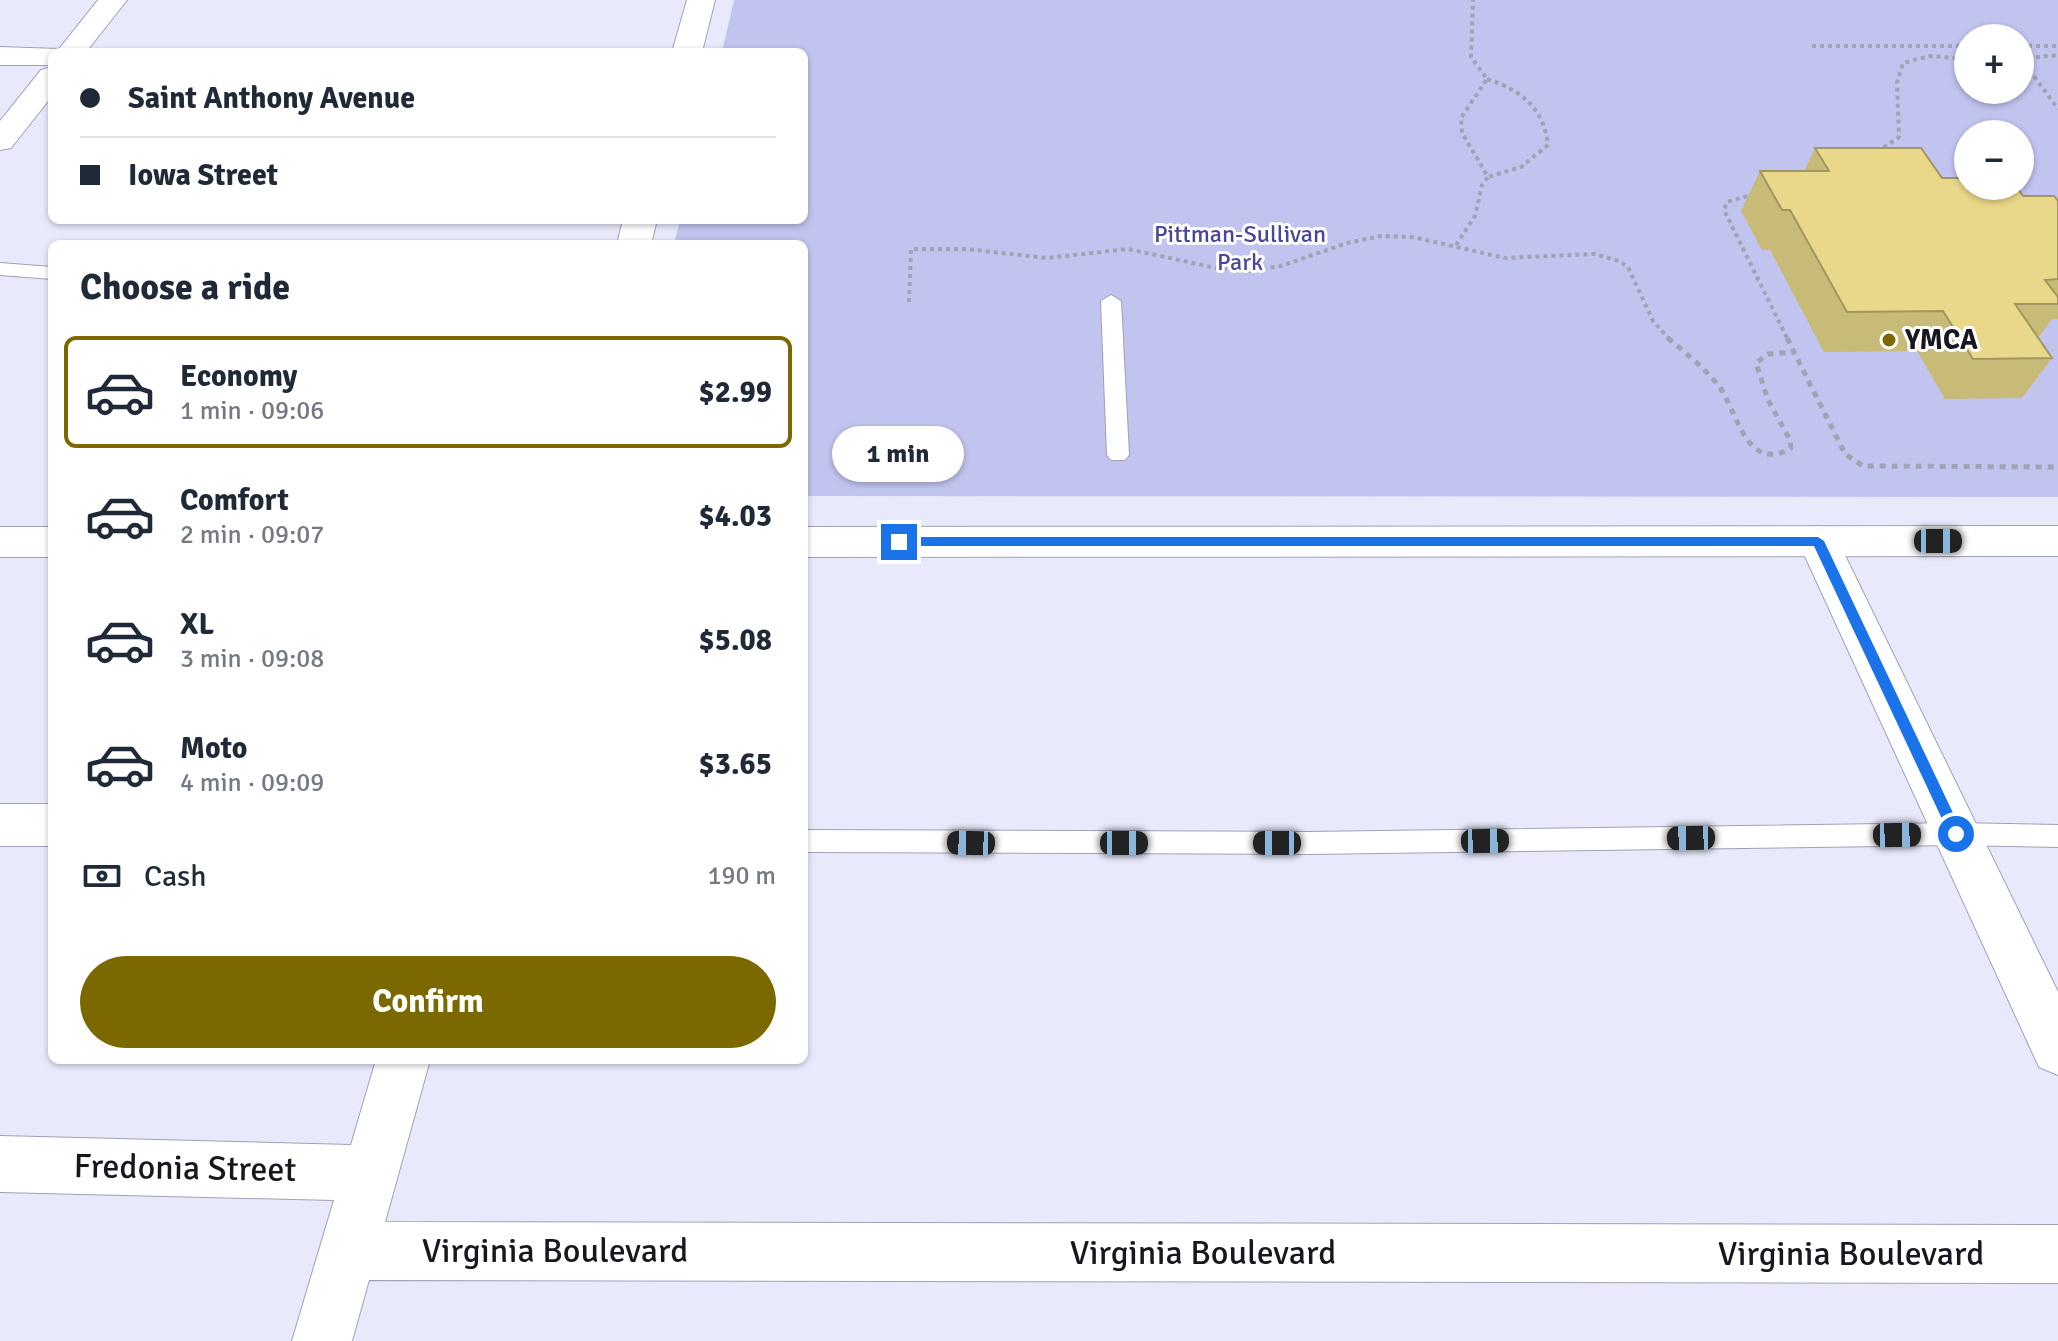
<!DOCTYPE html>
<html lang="en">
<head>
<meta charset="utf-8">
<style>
	:root { --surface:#fff; --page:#f2f2f3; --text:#1f2937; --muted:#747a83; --line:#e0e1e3; --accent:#7b6900 }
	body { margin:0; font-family:Signika,sans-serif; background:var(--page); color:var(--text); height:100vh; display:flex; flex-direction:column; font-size:30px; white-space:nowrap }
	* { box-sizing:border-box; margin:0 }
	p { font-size:26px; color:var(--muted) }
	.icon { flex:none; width:44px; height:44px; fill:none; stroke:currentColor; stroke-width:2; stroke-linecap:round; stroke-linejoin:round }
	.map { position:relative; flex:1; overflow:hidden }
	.sheet { position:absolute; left:48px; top:240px; width:760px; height:824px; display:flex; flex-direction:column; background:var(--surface); border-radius:12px; box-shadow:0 2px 6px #0004 }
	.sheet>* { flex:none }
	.guide { position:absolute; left:48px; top:48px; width:760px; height:176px; border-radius:12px; box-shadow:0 2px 6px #0004; display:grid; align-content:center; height:176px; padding:0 32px; background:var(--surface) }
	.buttons { position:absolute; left:1954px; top:24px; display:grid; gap:16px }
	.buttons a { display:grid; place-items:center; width:80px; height:80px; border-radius:50%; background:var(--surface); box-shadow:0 2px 6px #0004; font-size:40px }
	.end { position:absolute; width:36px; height:36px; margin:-18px; border:10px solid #1a73e8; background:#fff; box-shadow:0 0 0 4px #fff }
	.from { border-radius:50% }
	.bubble { position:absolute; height:56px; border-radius:28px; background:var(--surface); box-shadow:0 2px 6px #0004; font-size:26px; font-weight:700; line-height:56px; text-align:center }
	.car { position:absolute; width:24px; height:48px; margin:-24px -12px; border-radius:10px; box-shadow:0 0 6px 2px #0007; background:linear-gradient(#222 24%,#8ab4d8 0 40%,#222 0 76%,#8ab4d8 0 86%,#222 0) }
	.guide b { display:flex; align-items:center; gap:28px; height:76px; font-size:30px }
	.guide b+b { border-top:2px solid var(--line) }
	.guide i { width:20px; height:20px; background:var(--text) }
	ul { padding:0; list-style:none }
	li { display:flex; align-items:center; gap:24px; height:112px; margin:0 16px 12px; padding:0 16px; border:4px solid transparent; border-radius:12px }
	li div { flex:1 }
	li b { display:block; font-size:30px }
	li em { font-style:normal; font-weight:700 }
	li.on { border-color:var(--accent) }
	li>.icon { width:72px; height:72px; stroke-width:1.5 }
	h2 { padding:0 32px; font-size:36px; line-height:96px }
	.pay { display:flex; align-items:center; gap:20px; height:88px; padding:0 32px; font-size:30px }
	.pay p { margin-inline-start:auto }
	.action { display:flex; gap:16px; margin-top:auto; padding:16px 32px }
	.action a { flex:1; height:92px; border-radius:48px; background:var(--accent); color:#fff; font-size:32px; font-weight:700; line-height:92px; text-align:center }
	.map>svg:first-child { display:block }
	.green { fill:#c0c4ef; fill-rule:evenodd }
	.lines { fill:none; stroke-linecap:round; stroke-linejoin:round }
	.service-casing { stroke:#9fa1b6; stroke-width:2 }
	.minor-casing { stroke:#9fa1b6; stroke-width:2 }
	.secondary-casing { stroke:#9fa1b6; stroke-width:2 }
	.path-far1 { stroke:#a2a3b2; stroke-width:4; stroke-dasharray:4 4; stroke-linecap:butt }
	.path { stroke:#a2a3b2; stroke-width:5; stroke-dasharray:6 6; stroke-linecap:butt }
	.service { fill:#fff; fill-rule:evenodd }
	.minor { fill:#fff; fill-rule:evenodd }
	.secondary { fill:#fff; fill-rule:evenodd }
	.wall { fill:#c8ba77 }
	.building { fill:#e9d88a; stroke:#a39761; stroke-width:2 }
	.route { fill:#1a73e8 }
	.poi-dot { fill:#7b6900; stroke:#fff; stroke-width:3 }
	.labels { text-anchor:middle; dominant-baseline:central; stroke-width:6; stroke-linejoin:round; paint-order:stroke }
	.far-park-label { font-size:24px; fill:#494798; stroke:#fff }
	.poi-label { font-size:28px; font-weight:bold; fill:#16171f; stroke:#fff; text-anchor:start }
	.near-street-label { font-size:34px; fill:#16171f; stroke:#fff }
</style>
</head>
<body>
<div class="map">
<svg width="2058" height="1341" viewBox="0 0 2058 1341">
	<rect width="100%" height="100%" fill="#e8eafc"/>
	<path class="green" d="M734,0H2058V497L804,496V244H674L680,220H804V52H722ZM1968,38H2020V90H1968ZM1968,134H2020V186H1968Z"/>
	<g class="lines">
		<defs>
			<path id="service" d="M0,263L52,267V279L0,275Z
				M1111,295L1121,301L1129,455L1125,460H1111L1107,455L1101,301Z
				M1956,823L2058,825V847L1956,845L1308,854L804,852V830L1308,832Z"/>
			<path id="minor" d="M98,0H127L86,52H52V65H0V47L59,49Z
				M687,0H715L702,52H672Z
				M52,67V96L11,148L0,150V121L41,70Z
				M623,220H657L651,244H617Z
				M1818,526L1832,530L1838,541L2058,992V1075L2039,1067L1798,541L1804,530Z
				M0,804H52V846H0Z
				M376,1060H430L385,1222L2058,1225V1283L369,1280L352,1341H292L334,1200L0,1192V1136L351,1145Z"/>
			<path id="secondary" d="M2058,526V556L804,557V527Z
				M0,527H52V557H0Z"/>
		</defs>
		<use href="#service" class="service-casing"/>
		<use href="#minor" class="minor-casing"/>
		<use href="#secondary" class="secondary-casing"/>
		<path class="path-far1" d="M1812,46H1968
			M2020,46H2058
			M2020,57L2058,109
			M2020,59L2058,55
			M1487,79C1521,90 1544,108 1548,145L1521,167L1488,177
			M1877,152L1899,137L1897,83L1903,63L1930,56L1968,59
			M1755,194L1727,202L1724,210L1788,340
			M1456,245L1475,216L1482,185L1488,177L1462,133L1461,118L1487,79L1471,57L1473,0
			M909,302L911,249H966L1047,258L1128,249L1216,268L1247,271L1281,266L1347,243L1381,236L1413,237L1505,258L1594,254L1619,261L1628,267L1653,321L1670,340"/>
		<path class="path" d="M1668,338C1685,353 1704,367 1718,385C1737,408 1745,475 1791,448L1790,440L1768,400L1756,363L1768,354L1794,352
			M1787,338L1845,454L1863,466L2058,467"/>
		<use href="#service" class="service"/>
		<use href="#minor" class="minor"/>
		<use href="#secondary" class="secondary"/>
	</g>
	<path class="wall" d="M1815,148L2023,196L2058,201V319H2052L2038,338L2052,358L2022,398L1945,399L1917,351L1824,352L1770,250H1762L1741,211L1760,171H1804Z"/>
	<path class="building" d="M1815,148H1921L1942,178H1968V186H2016L2023,196H2054L2058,201V279L2045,280L2058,297V304H2015L2052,358L1973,359L1943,311L1847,312L1790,210H1782L1760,171H1829Z"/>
	<path class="route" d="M899,537H1818L1824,541L1963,834L1961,838H1951L1814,546H899L893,542Z"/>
	<circle class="poi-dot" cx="1889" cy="340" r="8"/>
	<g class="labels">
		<g class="far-park-label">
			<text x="1240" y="234">Pittman-Sullivan<tspan x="1240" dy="28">Park</tspan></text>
		</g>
		<g class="poi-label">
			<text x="1905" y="340">YMCA</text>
		</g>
		<g class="near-street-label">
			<text transform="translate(185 1168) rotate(1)">Fredonia Street</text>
			<text x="555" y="1251">Virginia Boulevard</text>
			<text x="1203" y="1253">Virginia Boulevard</text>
			<text x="1851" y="1254">Virginia Boulevard</text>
		</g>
	</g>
</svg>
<div class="buttons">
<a>+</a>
<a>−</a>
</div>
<i class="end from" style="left:1956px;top:834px"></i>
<i class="end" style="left:899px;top:542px"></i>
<div class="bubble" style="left:832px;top:426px;width:132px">1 min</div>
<i class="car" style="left:1938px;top:541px;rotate:90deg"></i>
<i class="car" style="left:1897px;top:835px;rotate:89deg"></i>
<i class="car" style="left:1691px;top:838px;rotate:269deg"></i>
<i class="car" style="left:1485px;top:841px;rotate:89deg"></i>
<i class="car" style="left:971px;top:843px;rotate:271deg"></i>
<i class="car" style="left:1124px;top:843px;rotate:90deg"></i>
<i class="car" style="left:1277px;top:843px;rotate:270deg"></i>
<div class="guide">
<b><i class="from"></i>Saint Anthony Avenue</b>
<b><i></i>Iowa Street</b>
</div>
<section class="sheet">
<h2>Choose a ride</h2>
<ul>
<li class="on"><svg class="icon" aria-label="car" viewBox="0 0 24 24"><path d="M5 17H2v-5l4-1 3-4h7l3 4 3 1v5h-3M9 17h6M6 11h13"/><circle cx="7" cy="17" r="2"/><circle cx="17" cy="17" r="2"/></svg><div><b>Economy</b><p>1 min · 09:06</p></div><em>$2.99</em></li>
<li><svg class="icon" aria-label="car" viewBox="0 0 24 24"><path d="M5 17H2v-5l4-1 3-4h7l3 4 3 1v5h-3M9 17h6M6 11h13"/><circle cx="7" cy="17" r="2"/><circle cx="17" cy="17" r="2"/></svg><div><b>Comfort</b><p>2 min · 09:07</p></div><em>$4.03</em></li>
<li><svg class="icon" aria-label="car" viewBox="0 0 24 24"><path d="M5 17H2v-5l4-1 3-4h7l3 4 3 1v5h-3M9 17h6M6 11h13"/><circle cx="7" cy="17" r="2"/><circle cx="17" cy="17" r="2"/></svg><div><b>XL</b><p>3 min · 09:08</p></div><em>$5.08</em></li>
<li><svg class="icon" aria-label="car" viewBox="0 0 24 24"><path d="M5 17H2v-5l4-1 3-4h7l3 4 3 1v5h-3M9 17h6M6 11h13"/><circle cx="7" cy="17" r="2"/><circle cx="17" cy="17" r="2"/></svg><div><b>Moto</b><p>4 min · 09:09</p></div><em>$3.65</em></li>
</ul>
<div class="pay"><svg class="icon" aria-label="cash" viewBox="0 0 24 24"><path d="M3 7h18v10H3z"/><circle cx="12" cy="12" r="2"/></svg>Cash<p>190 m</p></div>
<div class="action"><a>Confirm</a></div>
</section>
</div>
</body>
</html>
